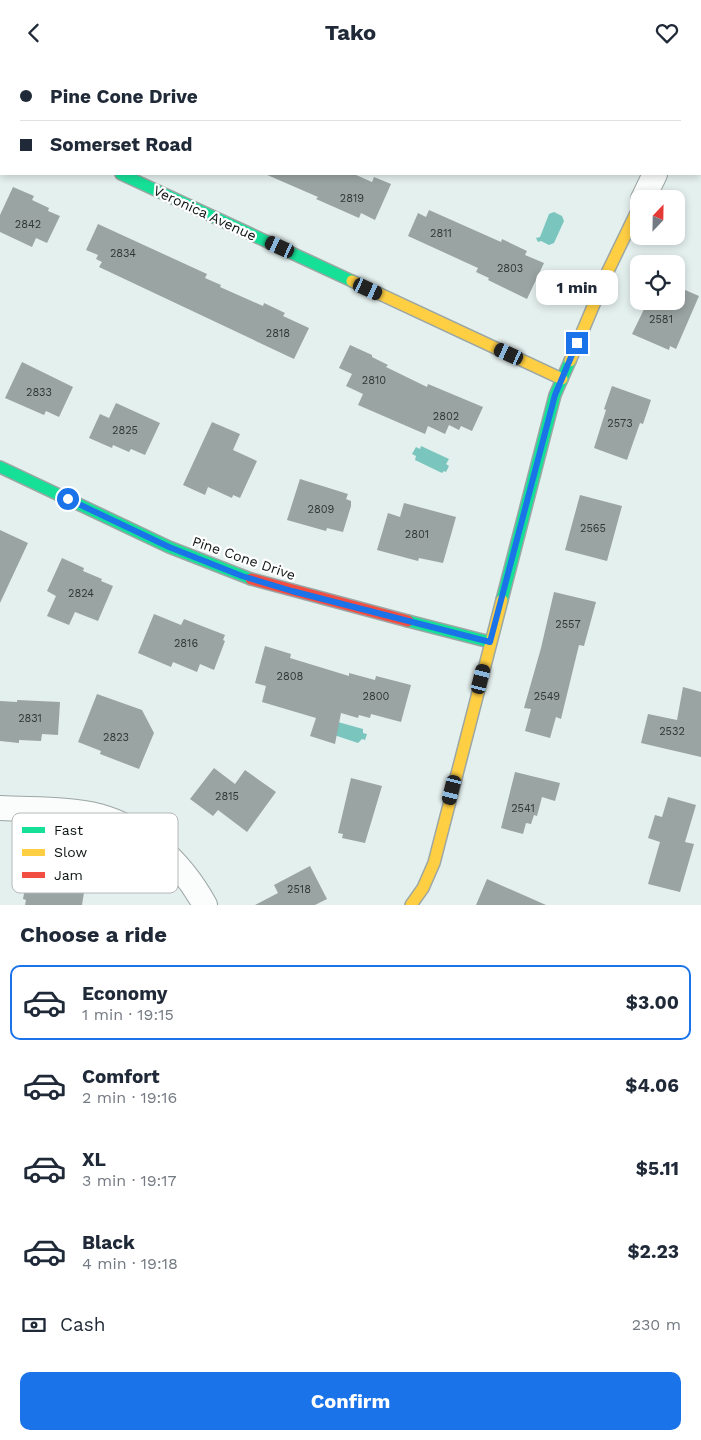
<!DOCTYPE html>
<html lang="en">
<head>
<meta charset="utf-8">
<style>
	:root { --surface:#fff; --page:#f2f2f3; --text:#1f2937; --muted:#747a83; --line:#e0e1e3; --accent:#1a73e8 }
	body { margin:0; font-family:"Work Sans",sans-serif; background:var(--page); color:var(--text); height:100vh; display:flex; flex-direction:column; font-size:19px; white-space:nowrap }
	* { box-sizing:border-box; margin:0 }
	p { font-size:16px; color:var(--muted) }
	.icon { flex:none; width:28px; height:28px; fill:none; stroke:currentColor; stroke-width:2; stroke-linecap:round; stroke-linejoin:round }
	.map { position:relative; height:840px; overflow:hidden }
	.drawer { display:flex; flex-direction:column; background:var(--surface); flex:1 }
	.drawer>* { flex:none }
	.banner { position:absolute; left:0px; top:0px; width:701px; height:110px; box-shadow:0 2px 8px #0003; display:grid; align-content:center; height:110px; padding:0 20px; background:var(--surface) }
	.needle { width:32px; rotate:22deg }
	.controls { position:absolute; left:630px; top:125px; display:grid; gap:10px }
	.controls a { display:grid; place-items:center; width:55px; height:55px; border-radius:10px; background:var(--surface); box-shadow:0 2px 8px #0003; font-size:25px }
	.end { position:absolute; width:22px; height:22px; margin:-11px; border:6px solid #1a73e8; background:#fff; box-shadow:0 0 0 2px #fff }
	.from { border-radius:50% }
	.bubble { position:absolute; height:35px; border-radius:10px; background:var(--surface); box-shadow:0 2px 8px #0003; font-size:16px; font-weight:700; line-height:35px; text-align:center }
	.car { position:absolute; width:15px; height:30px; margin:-15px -8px; border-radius:6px; box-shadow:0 0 4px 1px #0007; background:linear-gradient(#222 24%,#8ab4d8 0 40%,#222 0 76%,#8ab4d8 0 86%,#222 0) }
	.banner b { display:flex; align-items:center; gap:18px; height:48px; font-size:19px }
	.banner b+b { border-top:1px solid var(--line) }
	.banner i { width:12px; height:12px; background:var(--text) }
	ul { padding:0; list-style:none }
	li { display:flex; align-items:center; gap:15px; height:75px; margin:0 10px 8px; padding:0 10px; border:2px solid transparent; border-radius:10px }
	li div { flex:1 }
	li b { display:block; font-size:19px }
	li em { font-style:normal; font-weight:700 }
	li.selected { border-color:var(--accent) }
	li>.icon { width:45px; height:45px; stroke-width:1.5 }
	h2 { padding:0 20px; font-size:22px; line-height:60px }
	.pay { display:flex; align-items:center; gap:12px; height:55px; padding:0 20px; font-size:19px }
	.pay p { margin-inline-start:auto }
	.cta { display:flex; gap:10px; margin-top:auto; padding:10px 20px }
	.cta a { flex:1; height:58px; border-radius:10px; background:var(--accent); color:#fff; font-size:20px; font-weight:700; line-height:58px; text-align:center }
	header { display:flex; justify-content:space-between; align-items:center; height:65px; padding:0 20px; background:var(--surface); font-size:22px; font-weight:700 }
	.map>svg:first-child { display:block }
	.water { fill:#7ac5bd }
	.building { fill:#9aa4a3 }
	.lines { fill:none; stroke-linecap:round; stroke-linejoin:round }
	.street-casing { stroke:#9ca6a4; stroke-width:26 }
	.fast-casing { stroke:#9ca6a4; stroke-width:14 }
	.slow-casing { stroke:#9ca6a4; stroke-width:14 }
	.jam-casing { stroke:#9ca6a4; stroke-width:14 }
	.street { stroke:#fbfdfc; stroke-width:24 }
	.fast { stroke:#16e098; stroke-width:11 }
	.slow { stroke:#ffcf43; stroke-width:11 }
	.jam { stroke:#f24e42; stroke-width:11 }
	.route { stroke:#1a73e8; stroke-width:6 }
	.labels { text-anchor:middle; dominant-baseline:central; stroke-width:4.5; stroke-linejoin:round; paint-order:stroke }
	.number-label { font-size:11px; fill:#303837 }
	.street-label { font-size:14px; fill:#0c1413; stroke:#fff }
	.key { fill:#fff; stroke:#b6b8b8; stroke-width:1 }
	.key-label { font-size:14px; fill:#0c1413 }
</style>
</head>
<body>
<header><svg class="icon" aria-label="back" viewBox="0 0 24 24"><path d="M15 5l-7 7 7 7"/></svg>Tako<svg class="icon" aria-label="heart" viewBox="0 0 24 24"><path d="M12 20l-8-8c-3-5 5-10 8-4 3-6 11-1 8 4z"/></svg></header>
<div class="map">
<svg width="701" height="840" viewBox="0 0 701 840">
	<rect width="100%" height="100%" fill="#e4f0ee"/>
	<path class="water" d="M554,147L562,151L564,156L554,178L549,180L541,176L538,177L536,173L540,172L549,149Z
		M421,381L449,394L446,399L449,401L446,407L444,406L442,408L415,395L416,391L412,389L416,382L420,384Z
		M338,657L363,664V668L367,669L365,675L362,674L358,678L334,670Z"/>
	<path class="building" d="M265,109H354L372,117L374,112L391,119L375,155L361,148L359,153L316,134L318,132Z
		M13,122L34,131L32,135L49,143L48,146L60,151L47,178L36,173L32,182L0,167V150Z
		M429,145L501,177L502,174L527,186L525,190L544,198L527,234L488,215L489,213L476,207L478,203L408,171L418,148L426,152Z
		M98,159L207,209L205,213L221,220L220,222L263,241L264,238L285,248L283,251L309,263L294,294L99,202L102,197L96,194L98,190L86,185Z
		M676,221L699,231L676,284L670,281L669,285L632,269L648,236H676Z
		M350,280L372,290V292L388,300L386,302L427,322L428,319L483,342L472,366L461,361L459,365L449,360L445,369L428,361L425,369L358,340L363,329L346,321L352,309L339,303Z
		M22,297L73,322L59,352L46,346L44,350L5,333Z
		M612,321L651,335L643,359L640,358L627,395L594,383L606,345L604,344Z
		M116,338L160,358L145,390L131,384L129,387L113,380L112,383L89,373L100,349L109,353Z
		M212,357L240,369L233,385L257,396L240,433L233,430L232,433L208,422L205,430L183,420Z
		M300,414L348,429L346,434L351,436V441L343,467L327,463L326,466L287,455Z
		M580,430L622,441L607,496L565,485Z
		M404,438L456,452L443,498L419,493L418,496L377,485L388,448L400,452Z
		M0,465L28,478L0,538Z
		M62,493L84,503L83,506L102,514L101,516L113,521L98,556L75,547L69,560L47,551L56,531L47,526Z
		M554,527L596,537L584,581L579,580L561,654L556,652L550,673L525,666L531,644L524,643L541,583Z
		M154,549L181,560L184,554L225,570L223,575L225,576L214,605L200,599L197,607L173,597L171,602L138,588Z
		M265,581L291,589L290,593L349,611V608L375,615L376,611L411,620L401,657L371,649L370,653L359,650L358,653L341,648L335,679L310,671L316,653L262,637L266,621L255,618Z
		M683,622L701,627V692L641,678L648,649L677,655Z
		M97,629L142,645L154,668L139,704L100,689L101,686L78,677Z
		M17,635L60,637L58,670L42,669L41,676L19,675V678L0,676V636L17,637Z
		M214,703L235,719L245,705L276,727L247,767L218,745L213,751L190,734Z
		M515,707L560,718L555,736L542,732L537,751L534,750L531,759L526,758L523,769L501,763Z
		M351,713L382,721L365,778L342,773L343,769L338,768Z
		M668,732L696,740L685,777L694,779L680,827L648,819L660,777L648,773L655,750L662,752Z
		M30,797L54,802V805L74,808L73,812L86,815L82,840H25L26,835L23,834Z
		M310,801L327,834L315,840H255L278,828L274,820Z
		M487,814L546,840H476Z"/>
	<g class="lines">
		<defs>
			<path id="street" d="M635,0L638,1
				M18,1V0
				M700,13L701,11
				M700,30L701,31
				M0,39L1,36
				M643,134L655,109
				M0,743C32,745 68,743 99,751C148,765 181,797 205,840"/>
			<path id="fast" d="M121,109L352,216
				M0,402L169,482L251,514
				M502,535L555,330L570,296
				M408,556L490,577"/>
			<path id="slow" d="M352,216L562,314
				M570,296L608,206L639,142
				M411,840L423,823L434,798L502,535"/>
			<path id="jam" d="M251,514L408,556"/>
		</defs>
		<use href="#street" class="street-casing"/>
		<use href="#fast" class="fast-casing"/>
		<use href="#slow" class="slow-casing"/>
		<use href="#jam" class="jam-casing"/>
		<use href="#street" class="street"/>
		<use href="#fast" class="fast"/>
		<use href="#slow" class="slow"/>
		<use href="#jam" class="jam"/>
	</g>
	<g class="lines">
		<path class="route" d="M68,434L169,482L242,511L292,526L490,577L555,330L577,278"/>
	</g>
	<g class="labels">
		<g class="number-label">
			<text x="352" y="133">2819</text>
			<text x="28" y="159">2842</text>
			<text x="441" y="168">2811</text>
			<text x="123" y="188">2834</text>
			<text x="510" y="203">2803</text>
			<text x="661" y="254">2581</text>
			<text x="278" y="268">2818</text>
			<text x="374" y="315">2810</text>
			<text x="39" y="327">2833</text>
			<text x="446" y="351">2802</text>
			<text x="620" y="358">2573</text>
			<text x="125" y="365">2825</text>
			<text x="321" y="444">2809</text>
			<text x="593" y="463">2565</text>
			<text x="417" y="469">2801</text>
			<text x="81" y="528">2824</text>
			<text x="568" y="559">2557</text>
			<text x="186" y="578">2816</text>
			<text x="290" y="611">2808</text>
			<text x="376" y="631">2800</text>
			<text x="547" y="631">2549</text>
			<text x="30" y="653">2831</text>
			<text x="672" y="666">2532</text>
			<text x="116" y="672">2823</text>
			<text x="227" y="731">2815</text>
			<text x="523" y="743">2541</text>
			<text x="299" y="824">2518</text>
		</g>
		<g class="street-label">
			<text transform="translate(205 148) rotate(25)">Veronica Avenue</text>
			<text transform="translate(244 493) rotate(19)">Pine Cone Drive</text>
		</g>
	</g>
	<rect x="12" y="748" width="166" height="80" rx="8" class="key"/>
	<rect x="22" y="762" width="23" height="6" fill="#16e098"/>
	<rect x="22" y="784" width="23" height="7" fill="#ffcf43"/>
	<rect x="22" y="807" width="23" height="6" fill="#f24e42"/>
	<g class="key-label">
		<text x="54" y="770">Fast</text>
		<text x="54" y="792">Slow</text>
		<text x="54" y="815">Jam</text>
	</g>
</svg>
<div class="controls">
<a><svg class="needle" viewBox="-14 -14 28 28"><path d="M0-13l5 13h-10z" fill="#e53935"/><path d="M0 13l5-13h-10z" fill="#747a83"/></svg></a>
<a><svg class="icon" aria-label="locate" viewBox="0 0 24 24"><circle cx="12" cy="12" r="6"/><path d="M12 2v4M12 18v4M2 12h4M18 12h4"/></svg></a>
</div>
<i class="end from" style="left:68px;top:434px"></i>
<i class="end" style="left:577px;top:278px"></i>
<div class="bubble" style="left:536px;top:205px;width:82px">1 min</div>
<i class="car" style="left:280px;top:182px;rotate:295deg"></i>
<i class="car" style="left:368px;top:224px;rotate:115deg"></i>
<i class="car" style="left:509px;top:289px;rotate:295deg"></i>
<i class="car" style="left:481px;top:614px;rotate:14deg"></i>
<i class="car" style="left:452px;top:725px;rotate:194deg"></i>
<div class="banner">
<b><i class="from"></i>Pine Cone Drive</b>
<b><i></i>Somerset Road</b>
</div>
</div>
<section class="drawer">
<h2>Choose a ride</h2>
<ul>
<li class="selected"><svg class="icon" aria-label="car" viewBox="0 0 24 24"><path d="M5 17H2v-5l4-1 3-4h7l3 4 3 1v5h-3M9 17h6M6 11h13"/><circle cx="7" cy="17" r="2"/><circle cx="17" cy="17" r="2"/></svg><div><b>Economy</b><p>1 min · 19:15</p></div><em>$3.00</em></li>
<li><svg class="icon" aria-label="car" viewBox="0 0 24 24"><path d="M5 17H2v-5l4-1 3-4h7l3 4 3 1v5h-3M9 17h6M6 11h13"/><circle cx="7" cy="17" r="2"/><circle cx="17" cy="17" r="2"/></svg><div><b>Comfort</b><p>2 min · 19:16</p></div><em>$4.06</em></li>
<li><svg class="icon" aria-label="car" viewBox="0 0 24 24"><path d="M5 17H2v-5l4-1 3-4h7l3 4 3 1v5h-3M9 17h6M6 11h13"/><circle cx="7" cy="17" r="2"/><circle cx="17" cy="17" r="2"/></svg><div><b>XL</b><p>3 min · 19:17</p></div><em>$5.11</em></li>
<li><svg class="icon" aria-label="car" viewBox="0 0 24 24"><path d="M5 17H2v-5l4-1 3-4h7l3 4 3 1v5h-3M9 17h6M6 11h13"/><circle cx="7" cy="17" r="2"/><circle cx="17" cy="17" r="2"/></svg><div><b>Black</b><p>4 min · 19:18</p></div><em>$2.23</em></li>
</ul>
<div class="pay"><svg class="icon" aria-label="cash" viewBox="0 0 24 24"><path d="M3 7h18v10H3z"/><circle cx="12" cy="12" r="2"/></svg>Cash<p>230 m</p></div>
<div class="cta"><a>Confirm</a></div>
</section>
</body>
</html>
